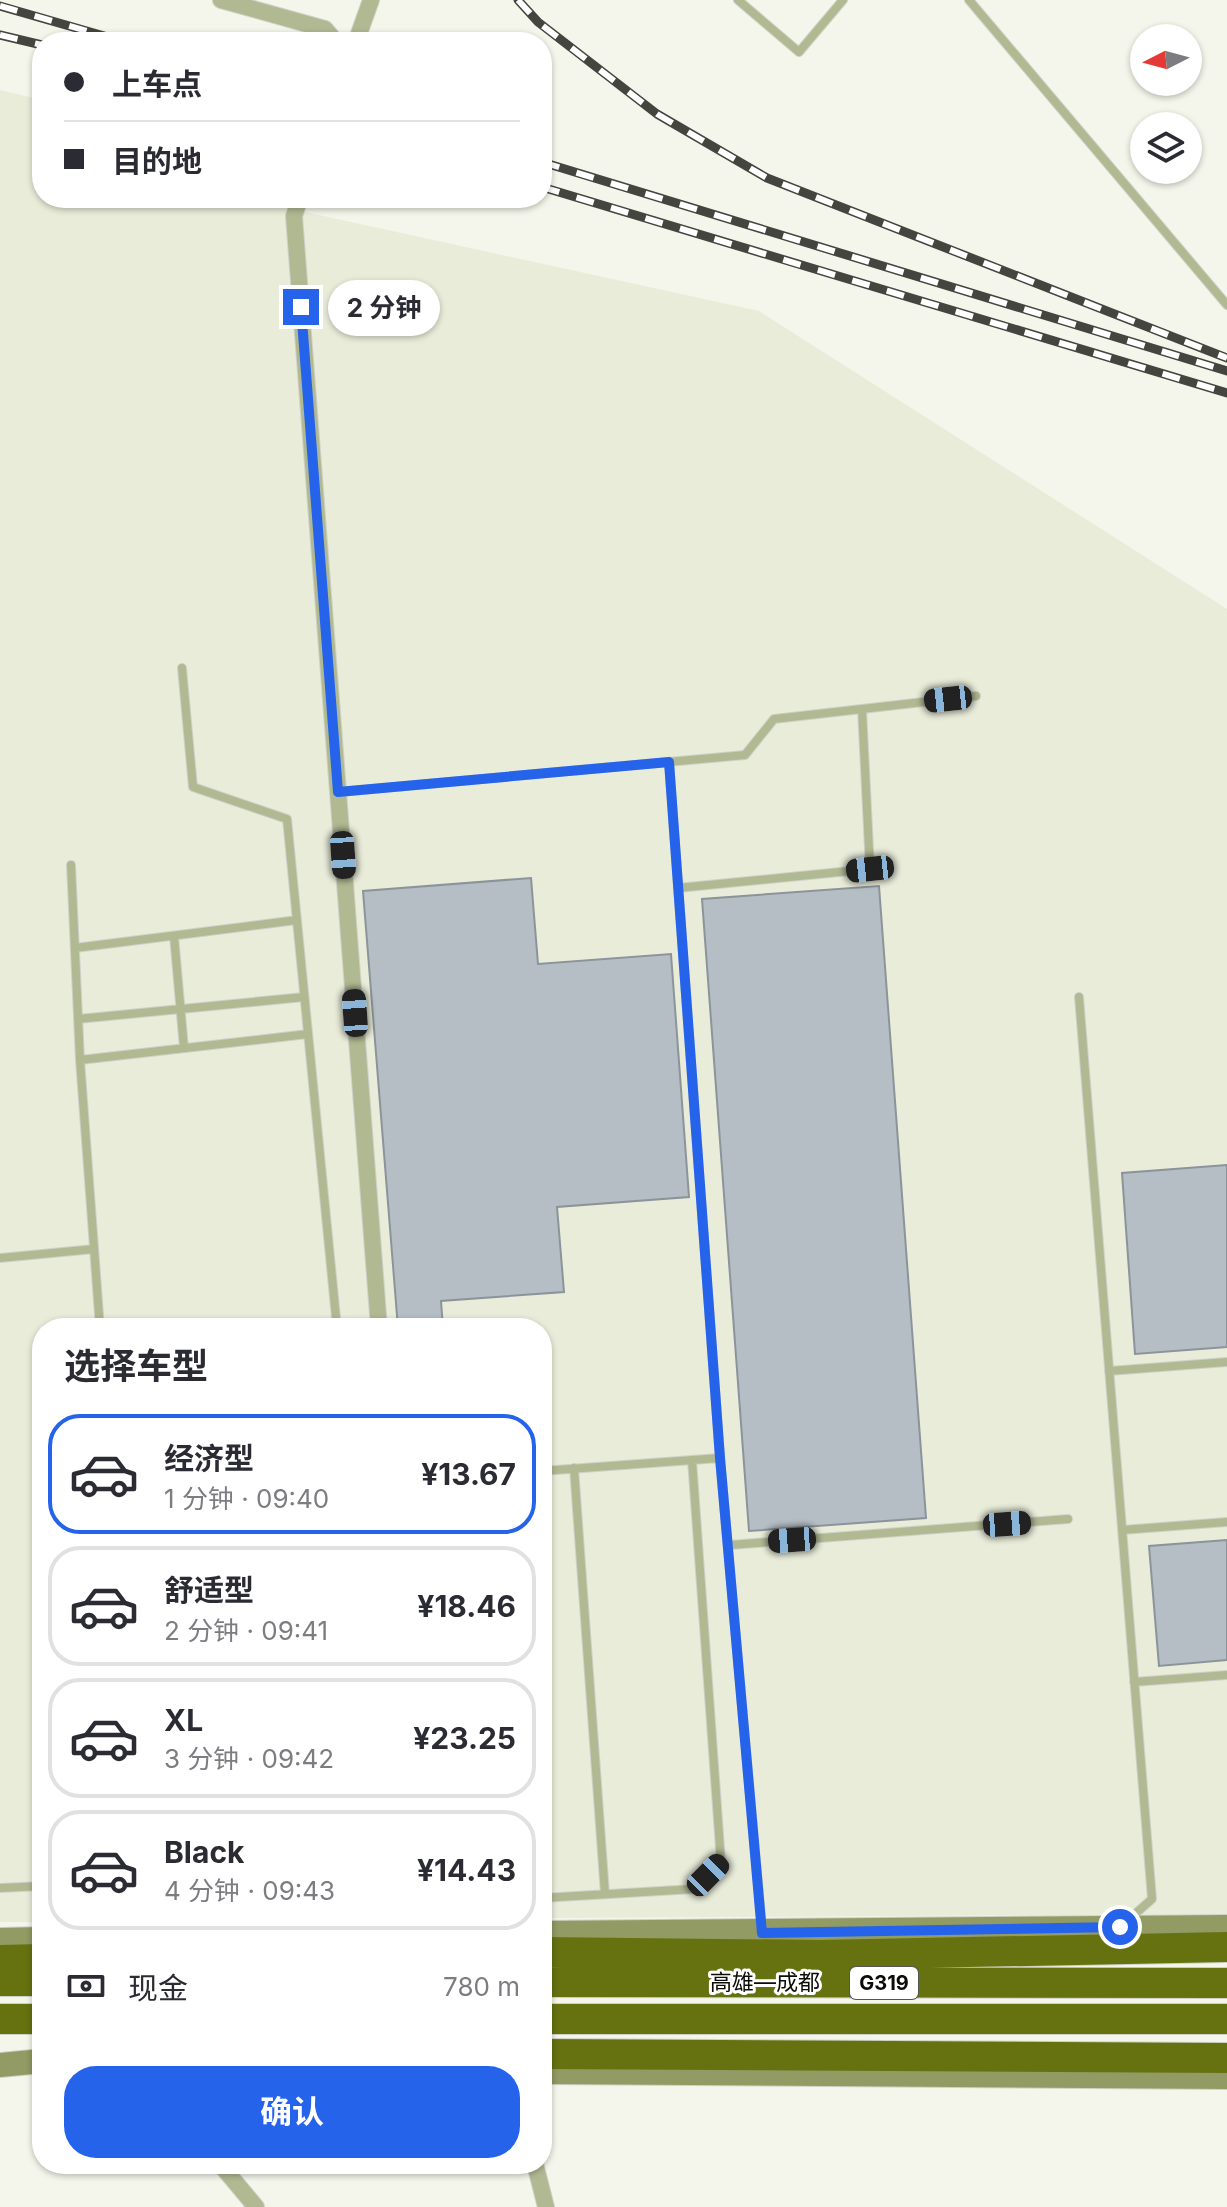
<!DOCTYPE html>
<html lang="zh">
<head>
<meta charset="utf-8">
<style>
	:root { --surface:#fff; --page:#f7f7f7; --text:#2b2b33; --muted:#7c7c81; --line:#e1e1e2; --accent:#2563eb }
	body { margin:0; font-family:Inter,"Noto Sans SC",sans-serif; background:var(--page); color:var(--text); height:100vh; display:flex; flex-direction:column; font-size:30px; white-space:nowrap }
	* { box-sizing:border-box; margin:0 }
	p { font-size:26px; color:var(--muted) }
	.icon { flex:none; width:44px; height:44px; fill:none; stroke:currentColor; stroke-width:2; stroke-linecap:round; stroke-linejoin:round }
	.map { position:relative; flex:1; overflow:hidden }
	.panel { position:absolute; left:32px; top:1318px; width:520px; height:856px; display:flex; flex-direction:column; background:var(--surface); border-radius:32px; box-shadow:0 2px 6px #0004 }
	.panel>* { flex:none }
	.hud { position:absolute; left:32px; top:32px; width:520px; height:176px; border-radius:32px; box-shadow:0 2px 6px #0004; display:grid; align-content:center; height:176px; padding:0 32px; background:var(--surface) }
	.needle { width:52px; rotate:264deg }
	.tools { position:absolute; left:1130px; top:24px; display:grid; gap:16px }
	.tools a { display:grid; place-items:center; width:72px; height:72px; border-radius:50%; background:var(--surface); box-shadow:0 2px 6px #0004; font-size:40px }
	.end { position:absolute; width:36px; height:36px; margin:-18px; border:10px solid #2563eb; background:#fff; box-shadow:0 0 0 4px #fff }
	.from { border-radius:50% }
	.bubble { position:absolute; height:56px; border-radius:28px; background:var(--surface); box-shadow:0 2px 6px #0004; font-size:26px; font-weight:700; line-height:56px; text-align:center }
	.car { position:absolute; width:24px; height:48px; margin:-24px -12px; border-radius:10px; box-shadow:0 0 6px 2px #0007; background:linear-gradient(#222 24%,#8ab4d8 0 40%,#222 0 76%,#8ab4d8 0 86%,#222 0) }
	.hud b { display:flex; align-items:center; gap:28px; height:76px; font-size:30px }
	.hud b+b { border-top:2px solid var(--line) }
	.hud i { width:20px; height:20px; background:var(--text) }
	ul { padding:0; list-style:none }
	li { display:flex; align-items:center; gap:24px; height:120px; margin:0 16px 12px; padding:0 16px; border:4px solid var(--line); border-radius:32px }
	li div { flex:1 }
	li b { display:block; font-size:30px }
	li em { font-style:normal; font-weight:700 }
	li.active { border-color:var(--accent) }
	li>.icon { width:72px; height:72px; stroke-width:1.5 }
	h2 { padding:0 32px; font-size:36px; line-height:96px }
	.pay { display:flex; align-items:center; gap:20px; height:88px; padding:0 32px; font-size:30px }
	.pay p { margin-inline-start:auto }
	.primary-button { display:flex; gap:16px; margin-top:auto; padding:16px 32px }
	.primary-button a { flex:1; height:92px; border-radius:32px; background:var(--accent); color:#fff; font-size:32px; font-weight:700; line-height:92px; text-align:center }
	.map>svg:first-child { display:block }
	.built { fill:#e8ecd9 }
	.building { fill:#b5bec5; stroke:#8c949b; stroke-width:2 }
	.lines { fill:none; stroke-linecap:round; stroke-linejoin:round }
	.lane-casing { stroke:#cfd1c7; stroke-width:10 }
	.street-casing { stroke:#cfd1c7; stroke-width:18 }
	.secondary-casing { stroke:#cfd1c7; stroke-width:26 }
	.highway-casing { stroke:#cfd1c7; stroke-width:32 }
	.lane { stroke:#b1b993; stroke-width:8 }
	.street { stroke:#b1b993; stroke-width:16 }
	.secondary { stroke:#919b63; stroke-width:24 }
	.highway { stroke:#667210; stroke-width:30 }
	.rail-casing { stroke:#44453f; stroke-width:9 }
	.rail { stroke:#fff; stroke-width:6; stroke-dasharray:18; stroke-linecap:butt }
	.route { stroke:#2563eb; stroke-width:10 }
	.labels { text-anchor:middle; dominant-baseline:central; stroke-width:6; stroke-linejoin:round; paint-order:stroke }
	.shield { fill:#fff; stroke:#545552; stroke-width:2 }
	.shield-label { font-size:20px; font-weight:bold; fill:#0b0c08 }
	.street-label { font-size:22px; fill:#0b0c08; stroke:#fff }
</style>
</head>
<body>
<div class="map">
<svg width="1227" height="2207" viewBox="0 0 1227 2207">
	<rect width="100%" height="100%" fill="#f4f6eb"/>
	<path class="built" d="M0,90L42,100V198H273V205L759,311L1227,609V1914L542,1918V1328H42V1922H0Z"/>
	<path class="building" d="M531,878L538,964L671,954L689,1197L557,1207L564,1292L441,1301L443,1328H398L363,891Z
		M879,886L926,1518L749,1531L702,899Z
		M1227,1165V1347L1135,1354L1122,1173Z
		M1227,1540V1660L1159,1666L1149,1546Z"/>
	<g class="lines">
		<defs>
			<path id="lane" d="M738,0L799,52L843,0
				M969,0L1227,305
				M182,668L193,787L287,819L337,1328
				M669,762L720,1458L762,1929
				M339,792L745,755L774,719L976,696
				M71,865L80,1060L100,1328
				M678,888L870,869L862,709
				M174,936L184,1048
				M75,948L297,920
				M1079,997L1152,1899L1126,1922
				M78,1019L304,997
				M80,1060L308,1034
				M0,1258L94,1249
				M1109,1371L1227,1362
				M574,1468L605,1894
				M542,1471L720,1458
				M1122,1530L1227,1522
				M730,1545L1068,1519
				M1134,1682L1227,1675
				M0,1888L42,1886
				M542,1898L694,1889L721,1862L692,1460"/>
			<path id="street" d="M221,0L325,29L336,42
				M356,42L371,0
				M300,198L294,216L379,1328
				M220,2164L256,2207
				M535,2164L546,2207"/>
			<path id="secondary" d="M542,1933L1227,1927
				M0,1940L42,1939
				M0,2065L42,2061
				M542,2072L1227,2077"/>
			<path id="highway" d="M542,1952L820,1955L1227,1947
				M0,1960L42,1959
				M0,1981H42
				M542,1982L1227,1983
				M0,2019H42
				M542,2019H1227
				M542,2054L1227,2058"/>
		</defs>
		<use href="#lane" class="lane-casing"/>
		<use href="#street" class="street-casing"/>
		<use href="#secondary" class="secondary-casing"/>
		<use href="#highway" class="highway-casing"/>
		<use href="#lane" class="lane"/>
		<use href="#street" class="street"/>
		<use href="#secondary" class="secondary"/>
		<use href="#highway" class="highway"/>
		<defs>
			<path id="rail" d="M518,0L538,22L657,114L767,178L1227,358
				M0,6L125,42
				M0,35L42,45
				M542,162L1227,371
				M542,187L1227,393"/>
		</defs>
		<use href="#rail" class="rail-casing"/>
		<use href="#rail" class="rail"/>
	</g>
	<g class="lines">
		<path class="route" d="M301,307L338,792L669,762L720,1458L762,1933L1120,1927"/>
	</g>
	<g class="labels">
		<rect class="shield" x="850" y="1967" width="68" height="32" rx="6"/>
		<g class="shield-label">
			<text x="884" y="1983">G319</text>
		</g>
		<g class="street-label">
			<text x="765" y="1982">高雄—成都</text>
		</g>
	</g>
</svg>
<div class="tools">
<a><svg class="needle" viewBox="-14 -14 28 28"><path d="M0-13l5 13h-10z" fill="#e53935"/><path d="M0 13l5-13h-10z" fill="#7c7c81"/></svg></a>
<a><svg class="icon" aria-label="layers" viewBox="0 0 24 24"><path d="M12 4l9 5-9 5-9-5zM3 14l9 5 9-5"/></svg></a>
</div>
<i class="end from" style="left:1120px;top:1927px"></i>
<i class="end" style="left:301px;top:307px"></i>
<div class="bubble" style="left:328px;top:280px;width:112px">2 分钟</div>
<i class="car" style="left:948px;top:699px;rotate:264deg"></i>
<i class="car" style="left:343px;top:855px;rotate:176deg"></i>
<i class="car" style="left:870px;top:869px;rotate:264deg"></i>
<i class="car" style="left:355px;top:1013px;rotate:356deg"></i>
<i class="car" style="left:1007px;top:1524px;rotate:86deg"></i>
<i class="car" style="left:792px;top:1540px;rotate:266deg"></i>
<i class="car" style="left:708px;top:1875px;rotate:45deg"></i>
<div class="hud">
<b><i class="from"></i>上车点</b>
<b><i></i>目的地</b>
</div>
<section class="panel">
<h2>选择车型</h2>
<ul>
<li class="active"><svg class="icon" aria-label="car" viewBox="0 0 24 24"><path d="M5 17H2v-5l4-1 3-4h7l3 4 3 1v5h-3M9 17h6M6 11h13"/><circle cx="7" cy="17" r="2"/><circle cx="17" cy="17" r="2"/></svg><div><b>经济型</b><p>1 分钟 · 09:40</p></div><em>¥13.67</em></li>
<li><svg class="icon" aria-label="car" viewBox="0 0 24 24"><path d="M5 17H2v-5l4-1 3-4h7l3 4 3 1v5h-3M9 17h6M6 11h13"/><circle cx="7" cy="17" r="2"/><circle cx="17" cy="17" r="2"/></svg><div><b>舒适型</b><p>2 分钟 · 09:41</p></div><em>¥18.46</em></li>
<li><svg class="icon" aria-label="car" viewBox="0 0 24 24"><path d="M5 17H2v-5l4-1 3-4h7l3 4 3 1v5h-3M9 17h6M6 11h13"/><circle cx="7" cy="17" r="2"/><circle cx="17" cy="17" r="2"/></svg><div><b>XL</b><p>3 分钟 · 09:42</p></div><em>¥23.25</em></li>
<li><svg class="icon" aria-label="car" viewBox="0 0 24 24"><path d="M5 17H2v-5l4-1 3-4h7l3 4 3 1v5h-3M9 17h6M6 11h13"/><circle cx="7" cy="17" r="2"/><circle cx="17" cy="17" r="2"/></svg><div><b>Black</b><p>4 分钟 · 09:43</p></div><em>¥14.43</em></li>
</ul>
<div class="pay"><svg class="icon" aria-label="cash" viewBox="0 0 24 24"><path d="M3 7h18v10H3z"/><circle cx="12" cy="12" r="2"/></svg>现金<p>780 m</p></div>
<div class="primary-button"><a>确认</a></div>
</section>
</div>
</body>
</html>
